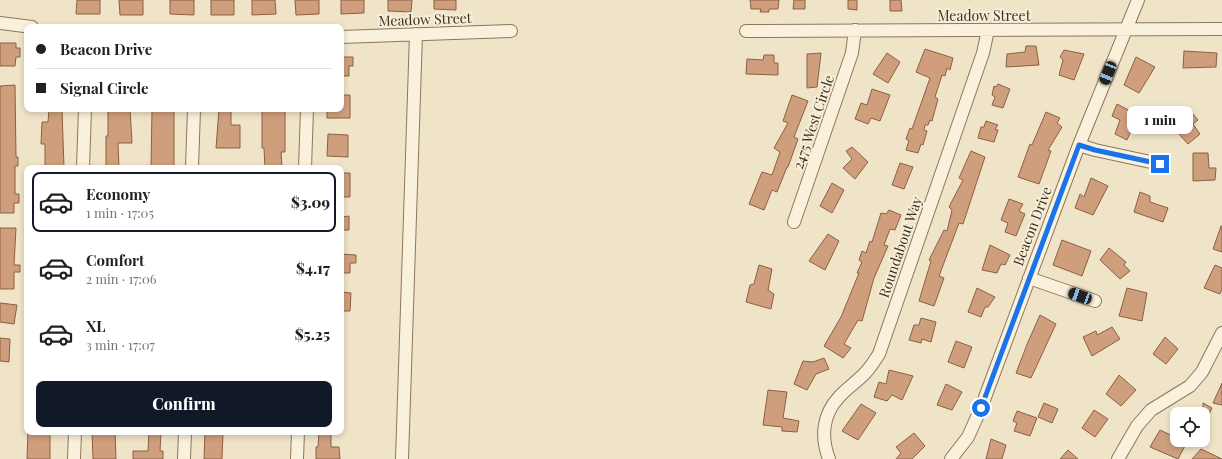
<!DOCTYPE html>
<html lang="en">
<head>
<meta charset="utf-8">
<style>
	:root { --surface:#fff; --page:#f2f2f2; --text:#202124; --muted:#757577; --line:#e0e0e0; --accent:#111827 }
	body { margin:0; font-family:"Playfair Display",serif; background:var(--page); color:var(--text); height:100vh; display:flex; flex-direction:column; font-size:15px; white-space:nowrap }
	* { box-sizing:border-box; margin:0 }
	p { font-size:13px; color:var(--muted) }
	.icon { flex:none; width:22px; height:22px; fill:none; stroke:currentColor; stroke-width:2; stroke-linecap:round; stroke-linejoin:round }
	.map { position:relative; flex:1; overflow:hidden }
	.side { position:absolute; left:24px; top:165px; width:320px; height:270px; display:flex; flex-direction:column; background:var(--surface); border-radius:8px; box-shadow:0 2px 6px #0003 }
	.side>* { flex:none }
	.banner { position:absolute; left:24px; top:24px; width:320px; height:88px; border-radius:8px; box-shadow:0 2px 6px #0003; display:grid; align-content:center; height:88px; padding:0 12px; background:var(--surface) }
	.buttons { position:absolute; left:1170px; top:407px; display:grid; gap:8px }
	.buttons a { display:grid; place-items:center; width:40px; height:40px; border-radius:8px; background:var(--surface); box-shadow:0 2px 6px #0003; font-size:20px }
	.end { position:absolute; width:18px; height:18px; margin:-9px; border:5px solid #1a73e8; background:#fff; box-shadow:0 0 0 2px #fff }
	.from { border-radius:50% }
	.bubble { position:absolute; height:28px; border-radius:8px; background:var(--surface); box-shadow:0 2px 6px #0003; font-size:13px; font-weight:800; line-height:28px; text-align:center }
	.car { position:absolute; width:12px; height:24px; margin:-12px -6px; border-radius:5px; box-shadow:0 0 3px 1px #0007; background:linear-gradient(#222 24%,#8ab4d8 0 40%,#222 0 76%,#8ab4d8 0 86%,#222 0) }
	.banner b { display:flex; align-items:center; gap:14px; height:38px; font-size:15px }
	.banner b+b { border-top:1px solid var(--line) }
	.banner i { width:10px; height:10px; background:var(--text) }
	ul { padding:7px 0 0; list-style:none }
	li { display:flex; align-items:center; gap:12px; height:60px; margin:0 8px 6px; padding:0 4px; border:2px solid transparent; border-radius:8px }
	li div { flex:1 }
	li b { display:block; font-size:15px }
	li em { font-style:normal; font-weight:800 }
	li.on { border-color:var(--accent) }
	li>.icon { width:36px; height:36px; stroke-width:1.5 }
	.cta { display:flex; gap:8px; margin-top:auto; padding:8px 12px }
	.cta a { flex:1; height:46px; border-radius:8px; background:var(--accent); color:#fff; font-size:16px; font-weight:800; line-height:46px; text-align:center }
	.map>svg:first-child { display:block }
	.building { fill:#cf9f7d; stroke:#8d5f41 }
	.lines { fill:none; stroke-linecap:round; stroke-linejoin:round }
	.street-casing { stroke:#8d765c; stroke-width:14 }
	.street { stroke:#faf1dc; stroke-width:12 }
	.route { stroke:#1a73e8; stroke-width:5 }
	.labels { text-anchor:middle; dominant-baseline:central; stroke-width:4; stroke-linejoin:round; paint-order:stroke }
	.street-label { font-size:14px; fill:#3d2e20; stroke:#f7eed8 }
</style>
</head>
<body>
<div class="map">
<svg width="1222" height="459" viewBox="0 0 1222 459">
	<rect width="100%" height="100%" fill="#f0e4c8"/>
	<path class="building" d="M77,0H100V14H76Z
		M119,0H143V15H120Z
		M170,0H194V15L170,14Z
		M211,0H234V15H211Z
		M252,0H275L276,14L252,15Z
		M295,0H319V14L296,15Z
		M341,0H364V13L341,14Z
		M388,0H412L411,12L388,11Z
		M434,0H456V10L434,9Z
		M750,0H779L778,9H769V12H760L761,9H751Z
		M794,0H805V9H793Z
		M848,0H857V10L848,9Z
		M890,0H901L902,11H890Z
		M0,43H16V48H20V57H16L15,66H0Z
		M1026,46H1036L1039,65L1006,67L1007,54L1025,52Z
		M925,49L953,58L950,70L947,68L945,76L942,75L935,97L938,99L932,121L930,120L928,125H925L924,130L927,131L923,145L921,144L918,153L906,150L909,141L906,139L910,128L912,129L930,78L916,72Z
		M1064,50L1084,54L1074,80L1059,75L1063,60L1060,57Z
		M1184,51L1217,53L1216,67L1183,68Z
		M821,53L817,87L807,88V54Z
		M887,53L900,62L888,83L873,74Z
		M764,55H774V63H778V75L746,74L747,59L763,60Z
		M341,57H353V66H349V76H341Z
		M1136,57L1155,67L1139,93L1124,85Z
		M998,84L1010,89L1003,108L992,105L995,97L992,95L994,86L996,87Z
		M15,85L16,157H18V166H15V194H19V203H14V213H0V86Z
		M872,89L890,95L880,121L871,118L868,124L855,119L861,103L867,105Z
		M341,95H350V118H327V109H341Z
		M792,95L808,101L794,137L798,139L788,167H787L777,192L772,190L764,210L749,204L762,172L772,175L780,152L774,148L788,123L783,121Z
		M1117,104L1138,115L1127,140L1115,134L1120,120L1112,116Z
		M1186,106L1198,120L1193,124L1200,134L1188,144L1169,123Z
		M49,109H62L64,168H45V144H41L42,122H48Z
		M108,109H130L132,143H118L119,168H106V136H108Z
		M152,109H174V168H151Z
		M219,109H231V125H240V148H216Z
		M262,109H285V152H281L282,168H265L264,148H262Z
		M1046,112L1060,118L1057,123L1062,127L1048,150L1051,151L1039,184L1018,177L1030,144L1032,145Z
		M986,121L998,125L995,129L998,130L994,142L978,138L981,127H984Z
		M328,134L348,135V157L327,156Z
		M852,147L868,162L855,179L843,168L852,159L846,151Z
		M971,151L985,157L963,224L959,223L939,276L944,278L934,306L919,301L931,261L929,260L944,230L947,231L952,210L949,207L963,180L959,178Z
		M1193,153H1208L1209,168H1216L1215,180L1193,181Z
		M900,163L913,167L904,189L892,185Z
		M341,173H350V197H341Z
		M1091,178L1108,186L1093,215L1075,208L1080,194L1084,197Z
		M832,183L844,190L832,213L820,206Z
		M1140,192L1150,196V202L1168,208L1163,222L1134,212Z
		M1009,199L1023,204L1019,211L1025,214L1016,236L1005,232L1008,223L1001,220Z
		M889,210L901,215L895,230L890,229L884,245L888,246L874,278L862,321L858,320L844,344L851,348L843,358L824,346L841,317L859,273H857L862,262L859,260L862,251L866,253L870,241L872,242L881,213L886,214Z
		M349,216V230H341V217Z
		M1221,226H1222V252L1213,249Z
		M0,228H16L14,265H20V272H14V289H0Z
		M828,234L839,241L825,270L809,261Z
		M1062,240L1091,251L1082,276L1053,265Z
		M990,245L1010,255L1005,265L1001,264L997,273L982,270Z
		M1109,248L1126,262L1124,265L1130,271L1120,279L1100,260Z
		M341,254L356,255V263H350V273H341Z
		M759,265L772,269L768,290L774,294L771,309L746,302L750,285L754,284Z
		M1215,265L1222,268V289L1220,294L1204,288Z
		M977,288L995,297L988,307H985L981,317L968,312Z
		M1127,288L1147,293L1142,321L1119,316Z
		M341,292L351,293L350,311H341Z
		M0,303L17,305L14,324L0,322Z
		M1040,315L1056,324L1031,378L1016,373L1028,342Z
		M921,318L936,322L931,342L922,339L921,343L909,340L914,325H919Z
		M1112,327L1120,339L1092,356L1083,337L1096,331L1097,335Z
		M1165,337L1178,349L1166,364L1153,354Z
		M0,338L10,339L9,362L0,361Z
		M956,341L972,347L964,368L948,362Z
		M824,358L829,369L816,374L807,390L794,384L803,361L813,362Z
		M889,370L913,376L902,400L892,395L887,401L874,397L879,382L886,384Z
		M1119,375L1136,390L1121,406L1106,394Z
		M1222,383V405L1213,403Z
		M946,384L962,392L952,410L937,405Z
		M768,390L787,392L783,418L799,421L797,432L782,431V427L763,425Z
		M1044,403L1058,409L1052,423L1038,417Z
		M1203,403L1212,408L1203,428Z
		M861,404L876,413L858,440L842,431Z
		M1094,410L1108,419L1095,437L1082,428Z
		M1017,411L1037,418L1030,436L1014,431L1017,423L1013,421Z
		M1160,430L1177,438V440L1187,442L1178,459L1150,447Z
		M28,432H50V459H27Z
		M92,432H115L116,459H93Z
		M149,432H161L160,451H163V459H133V451H148Z
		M205,432H223L222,459H204Z
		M319,432H331V447H339L340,459H316V447H318Z
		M914,433L925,446L912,459H896L901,453L896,447Z
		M991,439L1006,445L1002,459H986Z
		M1201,449L1222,459H1192Z
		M1068,450L1078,459H1060Z"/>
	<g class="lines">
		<defs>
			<path id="street" d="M0,23L32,27
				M746,31L1222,29
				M341,37L511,31
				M1079,145L1095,150L1160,164
				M83,168L85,109
				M192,168L194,109
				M305,168L307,109
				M794,222L852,53L855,30
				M1029,278L1095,301
				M74,459L75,432
				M184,459L185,432
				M297,459L298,432
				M402,459L416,34
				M829,459C821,438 822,415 839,397C847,388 858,381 866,372C871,367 875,360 879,354L983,53L988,30
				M951,459L968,437L981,408L1079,145L1138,0
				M1118,459L1137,426L1151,410L1190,386L1202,372L1222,333"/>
		</defs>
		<use href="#street" class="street-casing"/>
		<use href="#street" class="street"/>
	</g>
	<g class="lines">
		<path class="route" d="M981,408L1079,145L1095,150L1160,164"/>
	</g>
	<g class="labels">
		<g class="street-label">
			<text x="984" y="15">Meadow Street</text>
			<text transform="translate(425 19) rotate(-2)">Meadow Street</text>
			<text transform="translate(813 122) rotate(-71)">2475 West Circle</text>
			<text transform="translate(1032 226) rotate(-69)">Beacon Drive</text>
			<text transform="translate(900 247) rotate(-71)">Roundabout Way</text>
		</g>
	</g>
</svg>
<div class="buttons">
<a><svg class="icon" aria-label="locate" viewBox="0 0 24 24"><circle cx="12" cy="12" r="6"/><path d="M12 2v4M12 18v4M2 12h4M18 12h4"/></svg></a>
</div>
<i class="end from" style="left:981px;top:408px"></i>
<i class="end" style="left:1160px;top:164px"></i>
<div class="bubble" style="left:1127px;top:106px;width:66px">1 min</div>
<i class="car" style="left:1108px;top:73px;rotate:202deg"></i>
<i class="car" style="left:1080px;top:296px;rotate:290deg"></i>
<div class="banner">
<b><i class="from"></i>Beacon Drive</b>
<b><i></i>Signal Circle</b>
</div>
<section class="side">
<ul>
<li class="on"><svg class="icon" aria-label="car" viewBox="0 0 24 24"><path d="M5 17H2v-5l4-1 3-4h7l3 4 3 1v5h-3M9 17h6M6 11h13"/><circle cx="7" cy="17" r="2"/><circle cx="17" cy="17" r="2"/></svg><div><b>Economy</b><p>1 min · 17:05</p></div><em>$3.09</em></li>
<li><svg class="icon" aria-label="car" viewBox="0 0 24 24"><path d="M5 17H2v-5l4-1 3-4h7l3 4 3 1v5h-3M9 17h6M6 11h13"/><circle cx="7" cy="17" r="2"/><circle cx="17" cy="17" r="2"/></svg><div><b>Comfort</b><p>2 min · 17:06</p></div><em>$4.17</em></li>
<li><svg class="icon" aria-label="car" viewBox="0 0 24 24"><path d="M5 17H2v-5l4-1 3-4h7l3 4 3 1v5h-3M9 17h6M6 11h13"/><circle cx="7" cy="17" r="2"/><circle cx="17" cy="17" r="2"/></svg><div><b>XL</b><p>3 min · 17:07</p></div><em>$5.25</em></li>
</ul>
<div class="cta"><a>Confirm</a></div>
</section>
</div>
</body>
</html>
